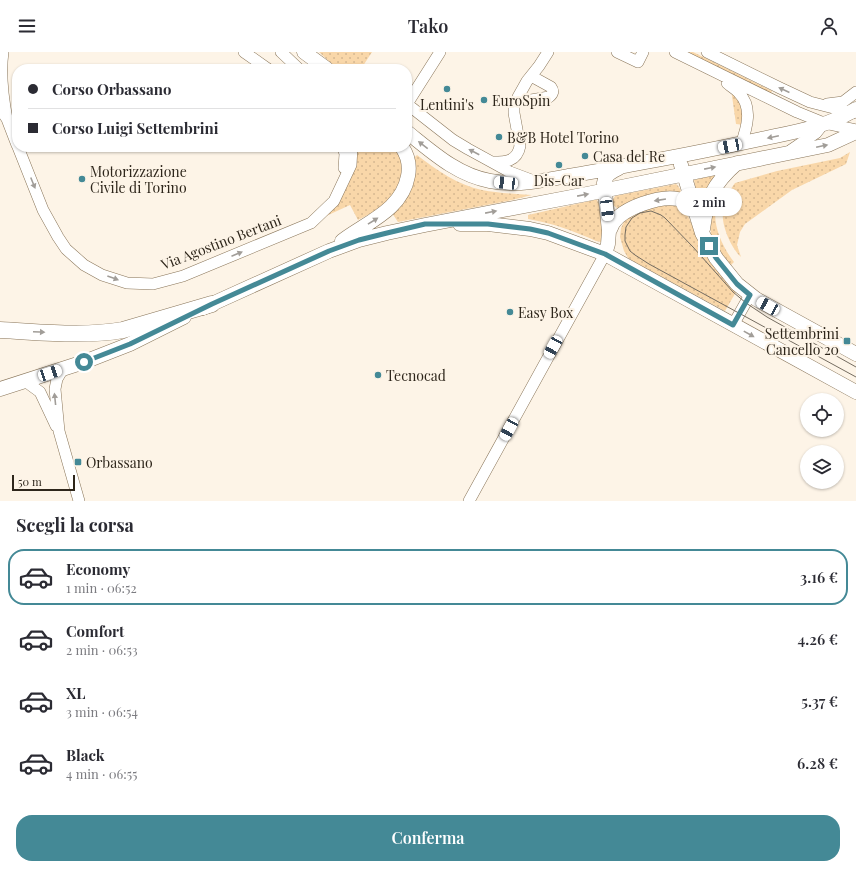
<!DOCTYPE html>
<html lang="it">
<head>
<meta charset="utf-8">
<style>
	:root { --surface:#fff; --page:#f7f7f7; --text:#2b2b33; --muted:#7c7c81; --line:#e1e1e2; --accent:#448996 }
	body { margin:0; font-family:"Playfair Display",serif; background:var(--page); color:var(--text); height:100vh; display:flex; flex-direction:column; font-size:15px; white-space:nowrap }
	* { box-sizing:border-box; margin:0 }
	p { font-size:13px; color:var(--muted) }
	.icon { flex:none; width:22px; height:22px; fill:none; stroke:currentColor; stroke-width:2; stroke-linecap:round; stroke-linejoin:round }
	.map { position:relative; height:449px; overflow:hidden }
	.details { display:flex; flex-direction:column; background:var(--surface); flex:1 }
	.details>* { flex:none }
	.top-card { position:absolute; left:12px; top:12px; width:400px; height:88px; border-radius:16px; box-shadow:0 1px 3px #0004; display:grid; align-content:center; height:88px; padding:0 16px; background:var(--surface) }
	.buttons { position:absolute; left:800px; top:341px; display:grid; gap:8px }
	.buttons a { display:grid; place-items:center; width:44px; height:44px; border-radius:50%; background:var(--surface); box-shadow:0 1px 3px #0004; font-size:20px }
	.scale { position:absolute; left:12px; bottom:10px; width:63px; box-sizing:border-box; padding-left:4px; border:2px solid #2e261b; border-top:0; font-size:11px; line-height:14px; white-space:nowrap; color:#2e261b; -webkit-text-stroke:3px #fdf4e7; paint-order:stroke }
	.end { position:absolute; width:18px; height:18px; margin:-9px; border:5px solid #448996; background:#fff; box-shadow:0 0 0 2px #fff }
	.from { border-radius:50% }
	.bubble { position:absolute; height:28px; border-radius:14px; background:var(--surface); box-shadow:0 1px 3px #0004; font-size:13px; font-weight:600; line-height:28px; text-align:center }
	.car { position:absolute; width:12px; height:24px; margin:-12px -6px; border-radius:5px; box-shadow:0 0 3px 1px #0007; background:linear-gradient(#fff 24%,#345 0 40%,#fff 0 76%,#345 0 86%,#fff 0) }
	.top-card b { display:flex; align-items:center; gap:14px; height:38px; font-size:15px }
	.top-card b+b { border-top:1px solid var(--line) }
	.top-card i { width:10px; height:10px; background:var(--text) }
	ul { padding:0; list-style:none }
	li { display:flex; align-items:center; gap:12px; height:56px; margin:0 8px 6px; padding:0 8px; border:2px solid transparent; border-radius:16px }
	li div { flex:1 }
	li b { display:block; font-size:15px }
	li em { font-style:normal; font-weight:600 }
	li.on { border-color:var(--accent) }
	li>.icon { width:36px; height:36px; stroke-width:1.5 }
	h2 { padding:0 16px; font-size:18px; line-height:48px }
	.button { display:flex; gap:8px; margin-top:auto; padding:8px 16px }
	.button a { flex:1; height:46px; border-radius:16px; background:var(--accent); color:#fff; font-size:16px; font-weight:600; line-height:46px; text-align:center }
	header { display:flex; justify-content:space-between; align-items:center; height:52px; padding:0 16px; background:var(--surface); font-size:18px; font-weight:600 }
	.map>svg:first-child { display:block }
	.grass { fill:url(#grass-dots) }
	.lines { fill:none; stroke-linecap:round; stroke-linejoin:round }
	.minor-casing { stroke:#897559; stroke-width:12 }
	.major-casing { stroke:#897559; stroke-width:15 }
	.highway-casing { stroke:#897559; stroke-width:17 }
	.minor { stroke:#fff; stroke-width:11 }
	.major { stroke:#fff; stroke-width:14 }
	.highway { stroke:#fff; stroke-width:16 }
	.tram { stroke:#746c60; stroke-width:1 }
	.oneway { fill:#a19d98 }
	.route { stroke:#448996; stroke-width:5 }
	.poi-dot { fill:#448996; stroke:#fdf4e7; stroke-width:1.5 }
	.labels { text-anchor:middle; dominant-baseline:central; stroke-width:4; stroke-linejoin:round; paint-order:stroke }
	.poi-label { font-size:14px; fill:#2e261b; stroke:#fdf4e7; text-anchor:start }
	.street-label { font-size:14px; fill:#2e261b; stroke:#fdf4e7 }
</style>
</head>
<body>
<header><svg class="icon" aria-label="menu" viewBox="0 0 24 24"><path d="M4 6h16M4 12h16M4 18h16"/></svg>Tako<svg class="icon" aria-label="person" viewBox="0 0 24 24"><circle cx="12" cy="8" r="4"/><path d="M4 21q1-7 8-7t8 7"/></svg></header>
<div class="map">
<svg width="856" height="449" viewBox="0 0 856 449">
	<defs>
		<pattern id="grass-dots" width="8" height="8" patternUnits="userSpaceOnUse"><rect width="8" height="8" fill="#f9d7a9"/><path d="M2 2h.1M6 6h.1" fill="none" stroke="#d6b891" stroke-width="1.8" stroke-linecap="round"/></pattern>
	</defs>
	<rect width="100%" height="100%" fill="#fdf4e7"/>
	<path class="grass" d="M319,0H372L361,17H337Z
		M683,0H693L772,39L770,43Z
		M731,37L740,47L744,73L736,72Z
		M356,95H397L403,116L402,129L387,153L358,168L350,153L324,165C345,141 355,128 356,95Z
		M850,100L846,112L792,138L745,172L740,180L737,193L741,205C731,196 721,173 723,160C723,153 730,137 735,131L777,119L840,106Z
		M417,103C436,118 458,133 482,138C498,141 515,142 532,143L512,148L398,170L392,161L413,107Z
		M720,122L700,158L694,128Z
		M724,131C722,138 718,147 716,155C712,173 723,196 734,210L730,214L717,194L711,182L710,171L715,146Z
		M676,132C679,134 681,138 681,141L620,157C615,156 613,153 612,149L615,144Z
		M594,148H597L599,152L604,182L603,188L601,190L596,189C574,179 552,171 528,167V163Z
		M672,152C678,154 681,155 685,160C692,169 695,183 700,194C710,212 722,224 736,240L725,259L631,208L628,206L624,199L620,185L621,176L625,168L638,158Z"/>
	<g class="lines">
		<defs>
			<path id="minor" d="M3,0C0,21 3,46 7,67
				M244,0L268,17
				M281,0L299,17
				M617,0L638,10L643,0
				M675,0L797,60L824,71L856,78
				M707,0L780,36L810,50L853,61
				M531,24L551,35C554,39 553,42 549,45L525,49L518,45L527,29L539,14L548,0
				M727,31C731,35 736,37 739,41C753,55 747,76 741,92
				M407,52L453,88L468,97L510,120L534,129
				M407,52L440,0
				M827,52L843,50L856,40
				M3,61L7,67L17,93
				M18,95L43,158L58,185L66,197L84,213L102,223L127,231L153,232L183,224L311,171L334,149L351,113L352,95
				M343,95L345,102L344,116
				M791,98L816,81L824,71
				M493,110C505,110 517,110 520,94L514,61V54L518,45
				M733,273L750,243
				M63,317L57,327L55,337L59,379L79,449
				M25,329L40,340L56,374
				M469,449L605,202"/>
			<path id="major" d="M304,0L327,17
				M407,80C432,100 457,123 490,129C516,134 542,129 568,124C590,121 612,116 634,112C676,105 719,96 761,87C794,80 827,75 856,57
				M681,113L702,181L716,206L737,232L756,247L856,302
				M460,172H488L530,177L548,181L605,202L856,340
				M703,177C707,146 713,132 737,111
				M609,179C611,177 612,173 613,171C623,156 660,143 678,147C684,149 690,155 695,160
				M342,189C367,170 402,158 408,124C410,114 408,104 402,95
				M605,202L608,192L609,179L604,131C606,122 611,120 619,116
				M203,256L329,199L359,188L387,181L425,173L587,142L828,93L856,80
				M0,337L84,310L130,292L184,265"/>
			<path id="highway" d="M0,278C41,280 83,285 123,278L212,252"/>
		</defs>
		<use href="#minor" class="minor-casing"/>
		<use href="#major" class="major-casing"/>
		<use href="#highway" class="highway-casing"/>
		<use href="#minor" class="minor"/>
		<use href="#major" class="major"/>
		<use href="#highway" class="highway"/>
		<path class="tram" d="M856,315L767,265L746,251L733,240L693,195L665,166L661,163L651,159L640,161L632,166L626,175L625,183V189L630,199L635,203L649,212L856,325"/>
	</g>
	<defs><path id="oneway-solid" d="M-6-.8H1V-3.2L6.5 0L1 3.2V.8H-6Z"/></defs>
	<g class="oneway">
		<use href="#oneway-solid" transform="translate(784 38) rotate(-155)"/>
		<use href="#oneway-solid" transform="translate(773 85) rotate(168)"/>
		<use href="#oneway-solid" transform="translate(423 93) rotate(-142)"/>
		<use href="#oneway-solid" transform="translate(822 94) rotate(-12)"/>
		<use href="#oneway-solid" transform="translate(474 100) rotate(-152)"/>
		<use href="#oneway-solid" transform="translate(710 116) rotate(-11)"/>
		<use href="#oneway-solid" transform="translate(33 131) rotate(68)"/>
		<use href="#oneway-solid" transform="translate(583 143) rotate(-11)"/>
		<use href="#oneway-solid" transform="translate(660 148) rotate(171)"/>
		<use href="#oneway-solid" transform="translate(491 160) rotate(-11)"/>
		<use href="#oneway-solid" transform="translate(373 169) rotate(-32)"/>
		<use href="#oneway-solid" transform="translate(237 202) rotate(-23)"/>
		<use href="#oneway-solid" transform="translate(113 226) rotate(20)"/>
		<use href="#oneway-solid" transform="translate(39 280) rotate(2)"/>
		<use href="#oneway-solid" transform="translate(749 282) rotate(29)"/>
		<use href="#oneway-solid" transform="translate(55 347) rotate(-96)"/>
	</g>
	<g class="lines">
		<path class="route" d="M84,310L130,292L212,252L329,199L359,188L387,181L425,172H488L530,177L548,181L605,202L733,273L750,243L737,232L716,206L709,194"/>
	</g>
	<g class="poi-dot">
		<circle cx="447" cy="37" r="4"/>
		<circle cx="484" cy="48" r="4"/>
		<circle cx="499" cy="85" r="4"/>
		<circle cx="585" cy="104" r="4"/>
		<circle cx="559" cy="113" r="4"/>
		<circle cx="82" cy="127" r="4"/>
		<circle cx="510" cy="260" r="4"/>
		<rect x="843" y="285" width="8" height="8" rx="2"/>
		<circle cx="378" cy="323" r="4"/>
		<rect x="74" y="406" width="8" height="8" rx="2"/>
	</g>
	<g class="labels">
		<g class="poi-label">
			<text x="492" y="48">EuroSpin</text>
			<text x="447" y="52" text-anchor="middle">Lentini's</text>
			<text x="507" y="85">B&amp;B Hotel Torino</text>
			<text x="593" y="104">Casa del Re</text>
			<text x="90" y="119">Motorizzazione<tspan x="90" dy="16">Civile di Torino</tspan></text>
			<text x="559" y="128" text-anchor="middle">Dis-Car</text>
			<text x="518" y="260">Easy Box</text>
			<text x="839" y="281" text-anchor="end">Settembrini<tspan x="839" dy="16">Cancello 20</tspan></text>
			<text x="386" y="323">Tecnocad</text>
			<text x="86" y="410">Orbassano</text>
		</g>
		<g class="street-label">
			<text transform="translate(221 190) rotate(-21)">Via Agostino Bertani</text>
		</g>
	</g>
</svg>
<div class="buttons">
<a><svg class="icon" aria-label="locate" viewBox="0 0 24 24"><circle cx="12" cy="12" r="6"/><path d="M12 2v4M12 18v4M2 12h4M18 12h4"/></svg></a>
<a><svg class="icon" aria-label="layers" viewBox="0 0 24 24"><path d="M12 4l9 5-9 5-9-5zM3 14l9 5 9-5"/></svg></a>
</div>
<div class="scale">50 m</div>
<i class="end from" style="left:84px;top:310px"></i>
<i class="end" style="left:709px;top:194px"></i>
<div class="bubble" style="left:676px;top:136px;width:66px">2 min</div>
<i class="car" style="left:730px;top:94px;rotate:259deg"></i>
<i class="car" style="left:506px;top:131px;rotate:276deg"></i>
<i class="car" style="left:607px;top:157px;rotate:173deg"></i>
<i class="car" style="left:768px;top:254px;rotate:299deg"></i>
<i class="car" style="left:553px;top:295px;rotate:209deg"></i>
<i class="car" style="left:50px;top:321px;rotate:72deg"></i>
<i class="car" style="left:509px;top:377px;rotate:209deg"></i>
<div class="top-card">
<b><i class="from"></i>Corso Orbassano</b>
<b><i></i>Corso Luigi Settembrini</b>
</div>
</div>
<section class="details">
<h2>Scegli la corsa</h2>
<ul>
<li class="on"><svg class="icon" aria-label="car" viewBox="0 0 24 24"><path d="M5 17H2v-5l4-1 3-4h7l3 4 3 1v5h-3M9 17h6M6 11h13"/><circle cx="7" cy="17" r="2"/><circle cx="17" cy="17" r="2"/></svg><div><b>Economy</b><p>1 min · 06:52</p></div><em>3.16 €</em></li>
<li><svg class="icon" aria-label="car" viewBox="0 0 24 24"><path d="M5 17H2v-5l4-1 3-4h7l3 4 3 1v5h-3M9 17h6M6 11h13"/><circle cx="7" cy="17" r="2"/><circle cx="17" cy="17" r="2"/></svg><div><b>Comfort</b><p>2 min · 06:53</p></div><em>4.26 €</em></li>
<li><svg class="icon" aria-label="car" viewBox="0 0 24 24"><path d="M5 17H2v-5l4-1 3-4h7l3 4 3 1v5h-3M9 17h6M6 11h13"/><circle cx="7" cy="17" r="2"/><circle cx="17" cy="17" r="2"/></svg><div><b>XL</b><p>3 min · 06:54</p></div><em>5.37 €</em></li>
<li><svg class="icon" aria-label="car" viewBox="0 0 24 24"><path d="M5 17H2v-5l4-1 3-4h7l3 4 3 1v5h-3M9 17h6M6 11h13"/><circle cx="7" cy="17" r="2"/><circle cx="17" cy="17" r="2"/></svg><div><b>Black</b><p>4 min · 06:55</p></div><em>6.28 €</em></li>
</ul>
<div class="button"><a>Conferma</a></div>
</section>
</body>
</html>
